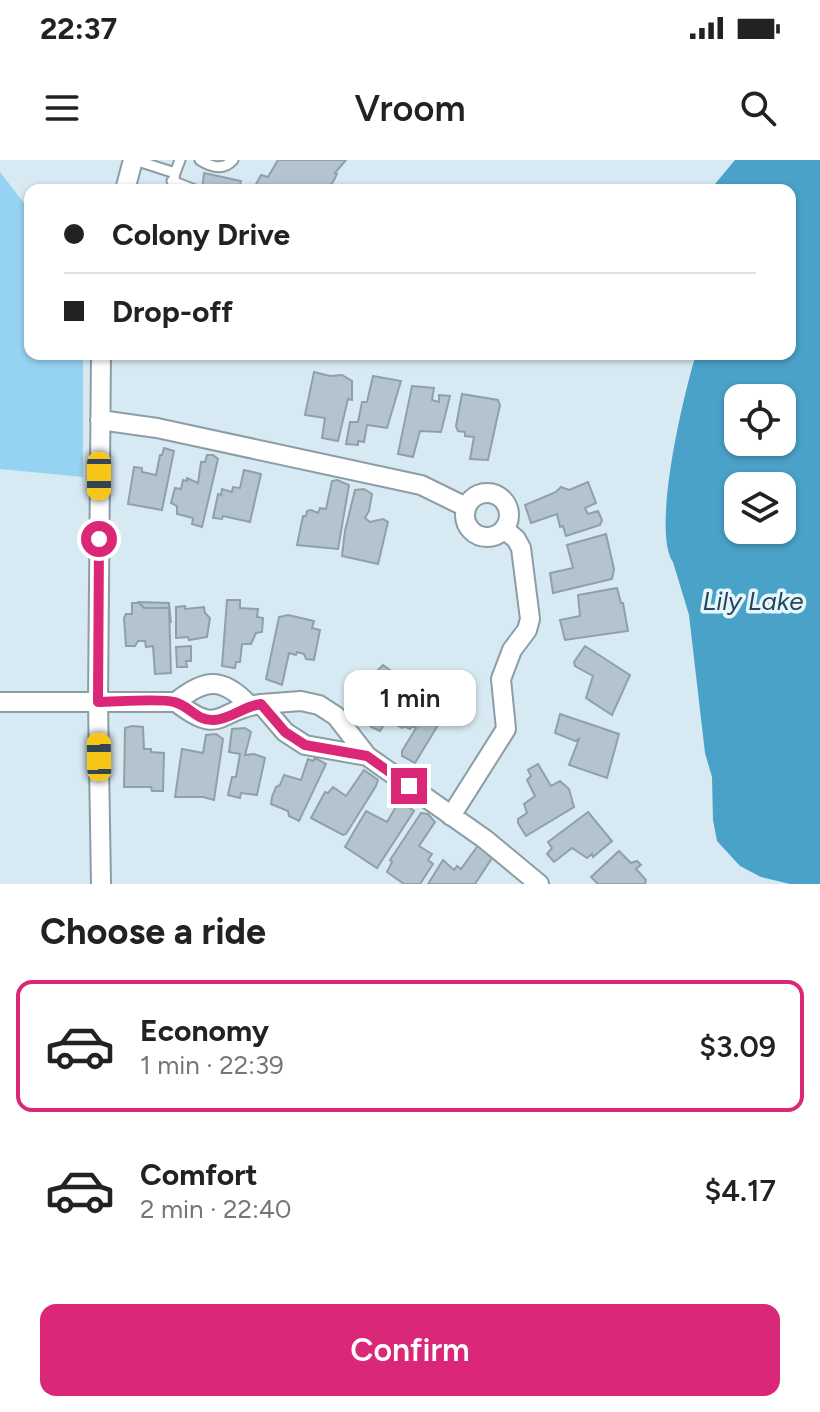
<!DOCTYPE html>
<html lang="en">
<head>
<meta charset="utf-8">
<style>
	:root { --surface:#fff; --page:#f6f6f6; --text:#222; --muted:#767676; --line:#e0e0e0; --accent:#db2777 }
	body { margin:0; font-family:Figtree,sans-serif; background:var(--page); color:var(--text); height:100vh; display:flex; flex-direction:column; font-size:30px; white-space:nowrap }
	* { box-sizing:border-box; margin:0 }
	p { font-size:26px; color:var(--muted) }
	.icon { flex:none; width:44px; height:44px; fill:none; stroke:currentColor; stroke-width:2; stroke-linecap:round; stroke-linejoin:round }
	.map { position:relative; height:724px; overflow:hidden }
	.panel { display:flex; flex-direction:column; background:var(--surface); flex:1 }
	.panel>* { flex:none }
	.top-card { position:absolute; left:24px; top:24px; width:772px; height:176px; border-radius:16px; box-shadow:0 2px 6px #0004; display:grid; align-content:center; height:176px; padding:0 40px; background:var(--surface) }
	.tools { position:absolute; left:724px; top:224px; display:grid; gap:16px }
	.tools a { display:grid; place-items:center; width:72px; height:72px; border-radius:16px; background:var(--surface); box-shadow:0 2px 6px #0004; font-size:40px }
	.end { position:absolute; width:36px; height:36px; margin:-18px; border:10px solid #db2777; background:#fff; box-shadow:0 0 0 4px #fff }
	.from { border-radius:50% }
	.bubble { position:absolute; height:56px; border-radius:16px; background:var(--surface); box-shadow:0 2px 6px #0004; font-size:26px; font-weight:600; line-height:56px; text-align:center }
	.car { position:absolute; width:24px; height:48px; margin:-24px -12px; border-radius:10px; box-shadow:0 0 6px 2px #0007; background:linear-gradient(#f5c518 24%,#345 0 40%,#f5c518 0 76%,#345 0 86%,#f5c518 0) }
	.top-card b { display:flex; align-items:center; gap:28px; height:76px; font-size:30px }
	.top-card b+b { border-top:2px solid var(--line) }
	.top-card i { width:20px; height:20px; background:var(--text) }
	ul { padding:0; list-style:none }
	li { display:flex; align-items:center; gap:24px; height:132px; margin:0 16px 12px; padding:0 24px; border:4px solid transparent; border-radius:16px }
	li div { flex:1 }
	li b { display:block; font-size:30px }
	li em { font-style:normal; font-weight:600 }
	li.selected { border-color:var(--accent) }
	li>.icon { width:72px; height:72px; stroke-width:1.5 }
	h2 { padding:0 40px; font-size:36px; line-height:96px }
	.primary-button { display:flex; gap:16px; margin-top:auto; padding:16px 40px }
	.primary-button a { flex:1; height:92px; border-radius:16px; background:var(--accent); color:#fff; font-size:32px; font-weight:600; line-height:92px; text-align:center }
	.status { display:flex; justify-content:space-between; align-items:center; height:56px; padding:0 40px; background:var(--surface); direction:ltr }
	.status svg { height:22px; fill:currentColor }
	header { display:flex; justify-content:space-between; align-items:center; height:104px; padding:0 40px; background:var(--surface); font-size:36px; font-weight:600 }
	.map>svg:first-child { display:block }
	.green { fill:#96d3f2 }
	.water { fill:#4aa2c9; fill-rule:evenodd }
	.building { fill:#b3c4ce; stroke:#8fa0a9; stroke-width:2 }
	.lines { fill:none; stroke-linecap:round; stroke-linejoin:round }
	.service-casing { stroke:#8c9da6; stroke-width:13 }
	.minor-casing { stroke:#8c9da6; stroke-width:22 }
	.service { stroke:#fff; stroke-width:9 }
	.minor { stroke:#fff; stroke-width:18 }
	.route { stroke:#db2777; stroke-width:10 }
	.labels { text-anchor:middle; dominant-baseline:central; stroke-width:7; stroke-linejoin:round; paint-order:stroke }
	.water-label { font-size:26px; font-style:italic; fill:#22485a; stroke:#e7f5fd }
</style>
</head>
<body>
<div class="status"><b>22:37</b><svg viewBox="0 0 49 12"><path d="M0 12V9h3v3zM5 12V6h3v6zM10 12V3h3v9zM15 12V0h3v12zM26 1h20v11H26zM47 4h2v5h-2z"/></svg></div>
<header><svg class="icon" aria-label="menu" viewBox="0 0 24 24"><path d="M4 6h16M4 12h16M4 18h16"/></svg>Vroom<svg class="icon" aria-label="search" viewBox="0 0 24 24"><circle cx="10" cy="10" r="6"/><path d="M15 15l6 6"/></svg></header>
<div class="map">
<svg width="820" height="724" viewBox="0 0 820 724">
	<rect width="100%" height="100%" fill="#d7e9f2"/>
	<path class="green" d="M0,12L30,51V194H83V317L0,309Z"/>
	<path class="water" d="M735,0H820V724H790L761,717L740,706L717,681L713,660L712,617L705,593L689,455L673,402C651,370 684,233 696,194H790V30H710ZM738,238H782V282H738ZM738,326H782V370H738Z"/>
	<path class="building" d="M278,0H346L335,13L337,14L333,22L325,30H253L261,15L268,17Z
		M204,13L241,21L239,30H202Z
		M314,212L330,216L342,215L352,221V240L348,239L338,281L322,278L325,258L305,255Z
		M373,216L401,221L387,268L367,265L364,282L358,281V285L346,284L350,262H358L362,242H367Z
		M412,226L434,228L432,240L439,242V235L450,236L441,272L420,271L413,297L398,294Z
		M462,234L498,240L500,245L488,300L470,299L474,277L465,276V272L458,271L456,266Z
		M164,288L174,291L162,350L128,344L134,307L142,308V312L156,315L160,295H162Z
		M207,295H213L218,299L202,367L192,364L193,358L177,354V346L171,343L175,328L181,329L183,320L187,321V318L198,323L201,302H205Z
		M244,310L261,314L250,362L223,356L222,359L213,358L218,334L221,335L222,329L232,332L233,327L240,328Z
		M337,320L349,325L338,389L297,385L303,356H306L307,351L311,350L318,353L320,348L326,349L332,321Z
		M588,322L596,343L585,348L588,354L598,351L602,360L600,365L566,376L563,366L560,367L557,354L531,363L525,345L556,332L561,327L569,330Z
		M364,329L372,334L369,351L365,358L370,362L383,359L388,362L378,404L342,396L345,371L355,330Z
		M606,374L614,409L612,419L553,433L550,413L573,408L567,385Z
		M617,428L621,443H623L628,471L565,480L560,460L580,456L578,435Z
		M227,440H240V448L258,449L257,457L263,458L262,472L256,473L251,484H242L240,502H236L235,508L222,506Z
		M139,442L169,443L171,463L169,448H144Z
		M132,443H139L144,448H169L171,513L155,514L153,486L146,487L145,481H138L135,486H126L124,458L126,454H132Z
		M185,446V449L204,447L205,453L210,458L207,477L189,480L188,477L176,478V447Z
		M288,455L314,461L312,468L320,470L314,500L306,499L304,494L297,492L296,495L289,493L282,525L266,519L279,457Z
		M191,486V501H186L187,507H177L176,487Z
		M585,486L630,515L612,555L586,538L593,516L575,506L574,502Z
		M383,505L410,525L393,551L387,546L385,548L390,555L380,571L371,567L367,560L376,545L381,547L383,544L375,542V537L366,534L372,522L371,517Z
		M416,528L426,534L423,540L446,552L415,603L402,596V591L416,568L412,566L410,569L404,566L402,568L395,564Z
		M560,554L619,574L607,618L569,605L579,579L575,581L555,573Z
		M132,566L143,567L144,589H151V592L164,593L163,631H152L151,627H124L125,568Z
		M245,568L251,572L245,595L254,594L265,598L257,635L241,633L240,638L228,635L232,617H236L240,594L229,592L232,569Z
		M216,574L223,579L214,640L203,637H175L182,589L203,593L206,575Z
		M315,598L326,604L299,661L289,656L288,651L271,644L272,637L276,627L280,625L284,615L301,620L308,599L313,601Z
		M538,604L551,626L560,621L569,629L574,647L526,676L518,663V659L527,653L524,644L535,636L527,620L531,616L528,610Z
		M364,610L378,620L376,626L346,674L343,675L311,658L325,632L328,633L333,627L346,636Z
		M400,640L414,651L377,708L345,687L366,651L387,662Z
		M588,652L612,681L593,697L592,694L587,698L572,688L554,702L547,694L552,688L548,682Z
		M421,653L428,654L435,662L419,686L432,694L428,700L433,704L420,724H404L387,712L392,702L390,700Z
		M479,684L492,698L475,724H428L443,700L454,710L457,706L461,709Z
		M619,691L631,703L637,701L641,705L636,709L646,720L645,724H598L591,717Z"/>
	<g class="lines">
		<defs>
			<path id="service" d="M135,0L175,13L172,30
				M200,0C211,7 223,11 233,0
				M175,13L180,0
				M172,21L195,30"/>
			<path id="minor" d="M125,30L133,0
				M101,194L98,542L101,724
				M100,260L157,268L421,325L466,347
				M465 355a22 22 0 1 1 44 0a22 22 0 1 1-44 0Z
				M0,542H176
				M249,545C223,517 205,518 176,542C222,578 217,549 261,544
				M367,596L305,585L285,572L261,544L301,541L319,545L336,556L367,596L486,680L539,724
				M451,656L506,569L501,519L512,490L527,470L530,459L521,388L516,379L504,369"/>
		</defs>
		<use href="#service" class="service-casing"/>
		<use href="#minor" class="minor-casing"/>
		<use href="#service" class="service"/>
		<use href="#minor" class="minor"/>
	</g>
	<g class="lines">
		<path class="route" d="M99,379L98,542C115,542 160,538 174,542C189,545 196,561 214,560C231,559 244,546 261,544L285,572L305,585L367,596L409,626"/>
	</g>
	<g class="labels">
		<g class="water-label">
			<text x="753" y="441">Lily Lake</text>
		</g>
	</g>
</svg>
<div class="tools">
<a><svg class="icon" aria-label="locate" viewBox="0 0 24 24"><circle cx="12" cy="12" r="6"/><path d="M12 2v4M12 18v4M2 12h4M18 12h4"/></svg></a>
<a><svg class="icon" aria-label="layers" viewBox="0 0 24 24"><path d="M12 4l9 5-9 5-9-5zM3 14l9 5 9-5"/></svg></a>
</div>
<i class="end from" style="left:99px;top:379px"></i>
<i class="end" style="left:409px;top:626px"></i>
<div class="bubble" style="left:344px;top:510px;width:132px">1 min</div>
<i class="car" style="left:99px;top:316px;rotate:180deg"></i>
<i class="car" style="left:99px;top:597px;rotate:359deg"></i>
<div class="top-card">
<b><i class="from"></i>Colony Drive</b>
<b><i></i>Drop-off</b>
</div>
</div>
<section class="panel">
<h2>Choose a ride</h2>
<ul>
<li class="selected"><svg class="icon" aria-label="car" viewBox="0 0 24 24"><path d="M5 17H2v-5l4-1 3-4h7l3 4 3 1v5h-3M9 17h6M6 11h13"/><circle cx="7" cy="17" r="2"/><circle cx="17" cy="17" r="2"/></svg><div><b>Economy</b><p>1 min · 22:39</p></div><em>$3.09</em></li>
<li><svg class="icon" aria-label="car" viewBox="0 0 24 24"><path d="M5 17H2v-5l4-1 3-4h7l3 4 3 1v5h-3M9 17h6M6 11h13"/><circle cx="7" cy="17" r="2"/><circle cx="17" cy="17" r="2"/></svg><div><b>Comfort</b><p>2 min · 22:40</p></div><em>$4.17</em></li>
</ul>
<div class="primary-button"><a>Confirm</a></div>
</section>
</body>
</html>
